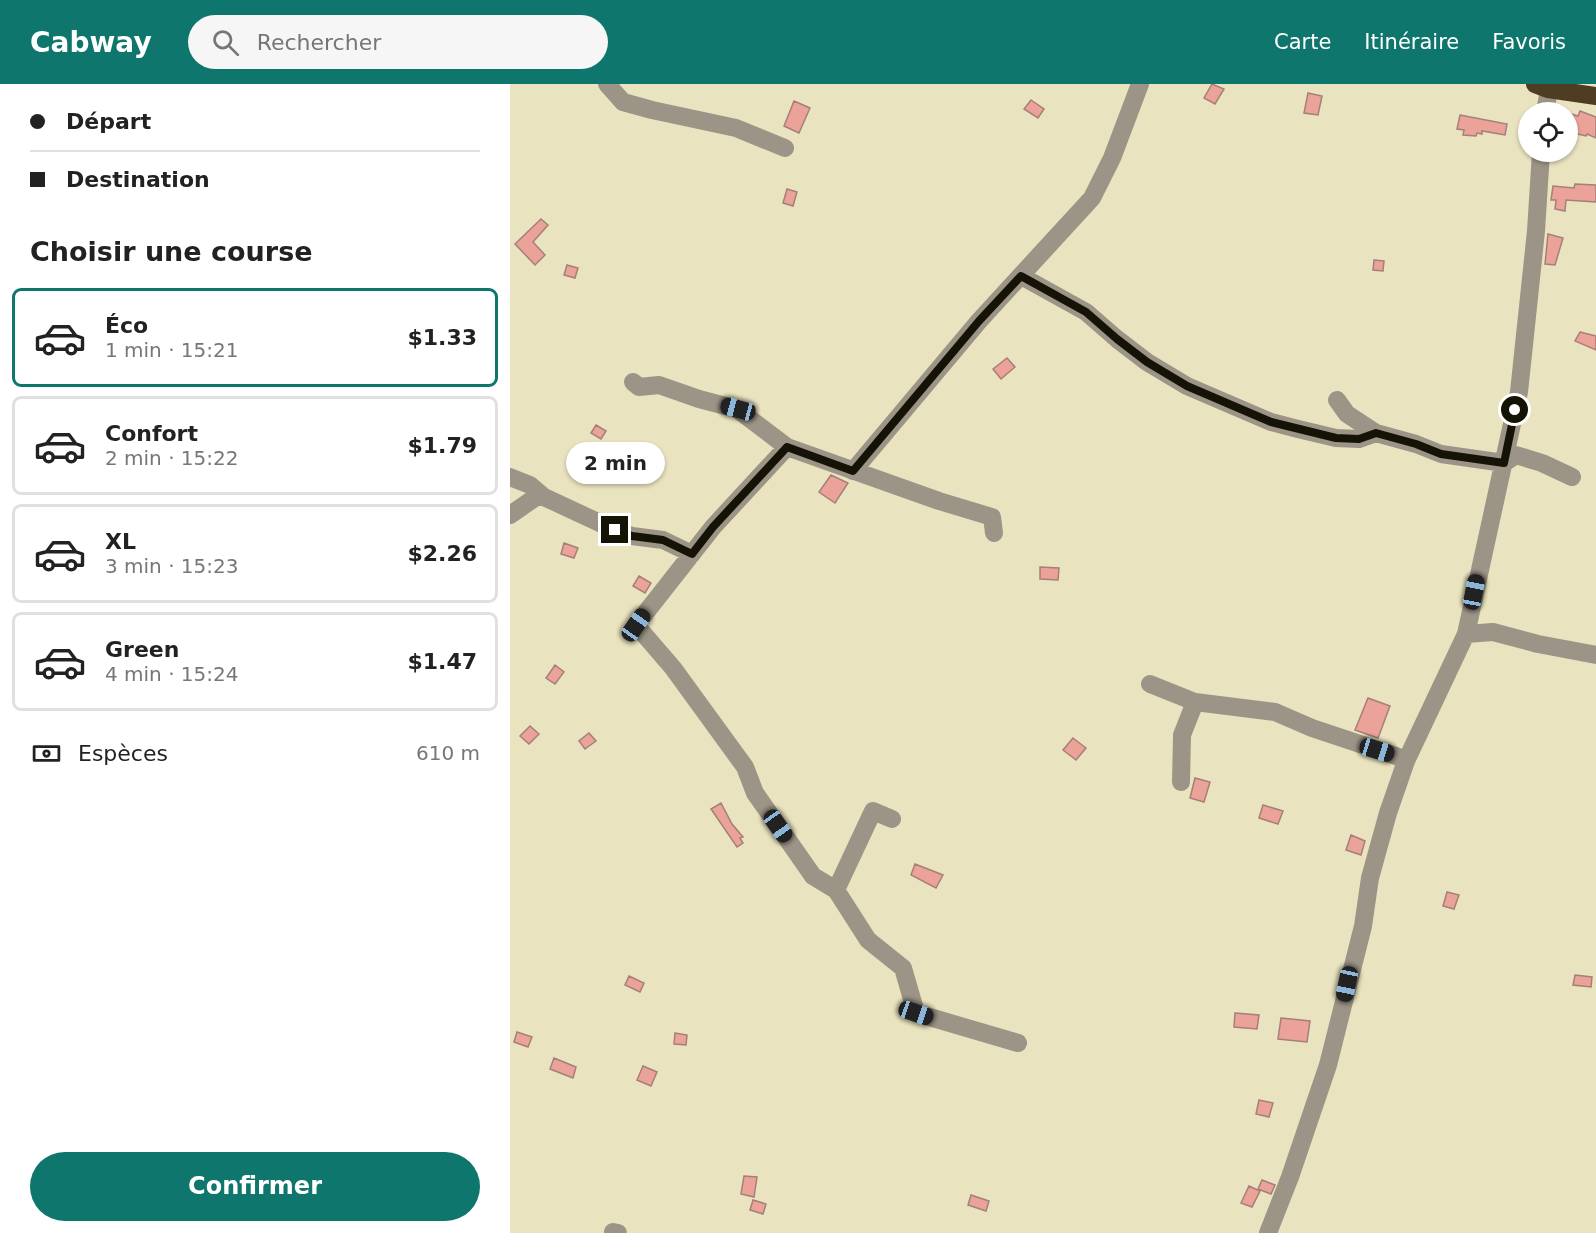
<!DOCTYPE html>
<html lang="fr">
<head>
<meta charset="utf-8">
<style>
	:root { --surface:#fff; --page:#f6f6f6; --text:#222; --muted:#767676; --line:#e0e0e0; --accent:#0f766e }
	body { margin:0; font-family:"DejaVu Sans",sans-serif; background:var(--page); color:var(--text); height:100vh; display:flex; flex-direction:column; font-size:22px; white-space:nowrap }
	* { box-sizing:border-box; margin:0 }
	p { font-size:20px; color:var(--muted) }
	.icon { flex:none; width:33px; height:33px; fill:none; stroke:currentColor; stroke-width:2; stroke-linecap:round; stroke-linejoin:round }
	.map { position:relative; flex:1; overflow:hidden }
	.details { display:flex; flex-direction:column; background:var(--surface); width:510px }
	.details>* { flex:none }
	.banner { display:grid; align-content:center; height:132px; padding:0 30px; background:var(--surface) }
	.tools { position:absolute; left:1008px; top:18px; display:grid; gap:12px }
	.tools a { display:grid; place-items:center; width:60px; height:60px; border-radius:50%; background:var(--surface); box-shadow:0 2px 4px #0004; font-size:30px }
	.end { position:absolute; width:27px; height:27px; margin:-14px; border:8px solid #151306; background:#fff; box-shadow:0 0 0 3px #fff }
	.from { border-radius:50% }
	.bubble { position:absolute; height:42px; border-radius:21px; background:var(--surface); box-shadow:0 2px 4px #0004; font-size:20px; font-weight:700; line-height:42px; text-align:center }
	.car { position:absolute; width:18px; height:36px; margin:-18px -9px; border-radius:8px; box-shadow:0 0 4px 2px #0007; background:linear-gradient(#222 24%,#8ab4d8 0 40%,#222 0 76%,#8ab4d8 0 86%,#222 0) }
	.banner b { display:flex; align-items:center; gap:21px; height:57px; font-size:22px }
	.banner b+b { border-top:2px solid var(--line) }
	.banner i { width:15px; height:15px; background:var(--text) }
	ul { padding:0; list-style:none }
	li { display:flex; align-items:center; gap:18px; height:99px; margin:0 12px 9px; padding:0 18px; border:3px solid var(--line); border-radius:9px }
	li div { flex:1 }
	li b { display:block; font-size:22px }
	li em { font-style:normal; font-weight:700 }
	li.selected { border-color:var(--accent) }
	li>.icon { width:54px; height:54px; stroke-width:1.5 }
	h2 { padding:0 30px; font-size:27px; line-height:72px }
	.pay { display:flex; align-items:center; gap:15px; height:66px; padding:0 30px; font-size:22px }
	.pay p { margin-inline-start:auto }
	.primary-button { display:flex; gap:12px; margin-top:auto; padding:12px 30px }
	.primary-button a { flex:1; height:69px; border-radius:36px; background:var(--accent); color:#fff; font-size:24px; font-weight:700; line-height:69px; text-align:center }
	header { display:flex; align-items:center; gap:36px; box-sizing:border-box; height:84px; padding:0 30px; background:var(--accent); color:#fff }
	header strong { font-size:28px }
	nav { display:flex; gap:33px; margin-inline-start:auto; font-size:21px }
	.search { width:420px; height:54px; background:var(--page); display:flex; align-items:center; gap:15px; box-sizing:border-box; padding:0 21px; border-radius:33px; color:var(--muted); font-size:22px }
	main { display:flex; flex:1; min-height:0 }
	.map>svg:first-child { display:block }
	.building { fill:#eaa299; stroke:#a57f7a; stroke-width:1.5 }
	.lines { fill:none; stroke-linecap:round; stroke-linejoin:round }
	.minor { stroke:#9c9486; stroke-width:18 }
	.highway { stroke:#4e3d22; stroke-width:18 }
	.route { stroke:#151306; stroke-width:8 }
</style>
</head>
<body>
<header>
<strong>Cabway</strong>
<div class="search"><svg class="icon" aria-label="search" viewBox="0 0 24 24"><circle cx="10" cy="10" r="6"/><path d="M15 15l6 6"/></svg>Rechercher</div>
<nav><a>Carte</a><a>Itinéraire</a><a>Favoris</a></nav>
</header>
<main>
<section class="details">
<div class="banner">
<b><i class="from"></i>Départ</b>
<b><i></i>Destination</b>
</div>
<h2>Choisir une course</h2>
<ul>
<li class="selected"><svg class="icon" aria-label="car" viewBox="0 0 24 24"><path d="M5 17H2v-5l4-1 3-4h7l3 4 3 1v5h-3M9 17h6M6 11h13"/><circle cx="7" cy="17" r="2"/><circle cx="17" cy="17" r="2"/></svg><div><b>Éco</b><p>1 min · 15:21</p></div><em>$1.33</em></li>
<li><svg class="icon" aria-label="car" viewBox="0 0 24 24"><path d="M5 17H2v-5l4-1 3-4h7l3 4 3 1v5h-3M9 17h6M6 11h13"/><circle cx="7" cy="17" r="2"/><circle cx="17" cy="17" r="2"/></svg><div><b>Confort</b><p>2 min · 15:22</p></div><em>$1.79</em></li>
<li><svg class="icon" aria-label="car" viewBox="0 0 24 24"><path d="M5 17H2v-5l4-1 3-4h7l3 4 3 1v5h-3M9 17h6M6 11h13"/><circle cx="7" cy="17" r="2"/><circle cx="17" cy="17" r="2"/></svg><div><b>XL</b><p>3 min · 15:23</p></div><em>$2.26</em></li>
<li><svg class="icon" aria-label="car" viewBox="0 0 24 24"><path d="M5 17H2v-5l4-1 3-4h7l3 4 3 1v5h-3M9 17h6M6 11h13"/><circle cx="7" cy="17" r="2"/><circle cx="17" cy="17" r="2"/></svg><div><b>Green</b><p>4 min · 15:24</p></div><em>$1.47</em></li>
</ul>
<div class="pay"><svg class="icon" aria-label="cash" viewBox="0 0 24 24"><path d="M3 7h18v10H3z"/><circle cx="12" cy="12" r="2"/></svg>Espèces<p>610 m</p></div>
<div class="primary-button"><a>Confirmer</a></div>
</section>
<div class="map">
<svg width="1086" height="1149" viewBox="0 0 1086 1149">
	<rect width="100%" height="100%" fill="#e9e3bf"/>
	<path class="building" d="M702,0L714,5L705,20L694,14Z
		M798,9L812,12L808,31L794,29Z
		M521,16L534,25L528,34L514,25Z
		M284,17L300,24L289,49L274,42Z
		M1070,27L1086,33V54L1077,50L1076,52L1058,48V29L1068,32Z
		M950,31L997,40L995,51L972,47V50L967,49L966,52L953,51L954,46L947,45Z
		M1065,100L1086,101V118L1056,116L1055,127L1045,125L1046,116H1041L1043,102L1064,104Z
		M277,105L287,108L283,122L273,119Z
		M31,135L38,141L23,158L35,171L25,181L5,160Z
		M1038,150L1053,154L1045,181L1035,180Z
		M864,176L874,177L873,187L863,186Z
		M57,181L68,184L65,194L54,191Z
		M1070,248L1086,252V266L1065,257Z
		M497,274L505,283L491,295L483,285Z
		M86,341L96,347L91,355L81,349Z
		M321,391L338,399L325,419L309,408Z
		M54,459L68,464L64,474L51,470Z
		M530,483L549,484L548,496L530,495Z
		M129,492L141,499L135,509L123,502Z
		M45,581L54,588L45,600L36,594Z
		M858,614L880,622L868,654L845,646Z
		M20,642L29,650L19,660L10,652Z
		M79,649L86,657L75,665L69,657Z
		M563,654L576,664L566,676L553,666Z
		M685,694L700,698L694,718L680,714Z
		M211,719L222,740L233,753L230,754L233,759L227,763L201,725Z
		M753,721L773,727L768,740L749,734Z
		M841,751L855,757L851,771L836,766Z
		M405,780L433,791L426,804L401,791Z
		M937,808L949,811L944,825L933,822Z
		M1065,891L1082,893L1081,903L1063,901Z
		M119,892L134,899L130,908L115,901Z
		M725,929L749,931L747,945L724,943Z
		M771,934L800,937L797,958L768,955Z
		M7,948L22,953L18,963L4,958Z
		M165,949L177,951L176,961L164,960Z
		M44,974L66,983L63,994L40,985Z
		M133,982L147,988L141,1002L127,996Z
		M749,1016L763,1019L759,1033L746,1030Z
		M234,1092L247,1093L244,1113L231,1110Z
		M752,1096L765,1101L761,1110L748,1105Z
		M739,1102L750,1107L742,1123L731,1119Z
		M461,1111L479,1117L476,1127L458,1121Z
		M243,1116L256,1120L253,1130L240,1126Z"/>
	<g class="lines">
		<path class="minor" d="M97,0L113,18L142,26L226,44L275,64
			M1035,28L1040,0
			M511,192L576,228L607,255L637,278L677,302L761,338L788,345L826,354L849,355L866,349
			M123,298L129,303L149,301L189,315L227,325L277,363
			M827,316L837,330L866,349L906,360L931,370L994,379L1006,371L1032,379L1062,393
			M343,387L469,237L582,114L602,74L630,0
			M0,393L20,401L34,413
			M0,431L26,413H34L105,446L122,452L153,456L182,470
			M484,449L482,433L429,417L277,363L203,443L126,541L163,584L235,683L245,709L303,792L326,806L358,856L393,884L406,929L508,959
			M956,550L983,548L1028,560L1086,571
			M640,600L685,618L765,628L802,644L886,672L896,677
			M671,698L672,651L685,618
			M326,806L363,727L382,735
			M103,1148L108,1149
			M758,1149L780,1093L818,981L853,842L860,794L878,729L896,677L956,550L1009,308L1026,147L1031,68"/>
		<path class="highway" d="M1025,0L1038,5L1086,12"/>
	</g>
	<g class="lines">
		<path class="route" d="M105,446L122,452L153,456L182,470L203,443L277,363L343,387L469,237L511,192L576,228L607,255L637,278L677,302L761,338L826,354L849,355L866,349L906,360L931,370L994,379L1005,326"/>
	</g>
</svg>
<div class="tools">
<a><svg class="icon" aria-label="locate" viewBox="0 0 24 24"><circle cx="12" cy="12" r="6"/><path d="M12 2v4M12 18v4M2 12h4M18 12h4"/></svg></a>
</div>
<i class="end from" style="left:1005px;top:326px"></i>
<i class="end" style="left:105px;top:446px"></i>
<div class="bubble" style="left:56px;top:358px;width:99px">2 min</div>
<i class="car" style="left:228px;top:325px;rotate:285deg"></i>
<i class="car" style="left:964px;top:508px;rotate:11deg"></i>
<i class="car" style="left:126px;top:541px;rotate:35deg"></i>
<i class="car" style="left:867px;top:666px;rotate:107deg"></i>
<i class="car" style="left:268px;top:742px;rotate:145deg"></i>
<i class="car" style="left:837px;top:900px;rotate:192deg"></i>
<i class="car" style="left:406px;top:929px;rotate:109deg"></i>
</div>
</main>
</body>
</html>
